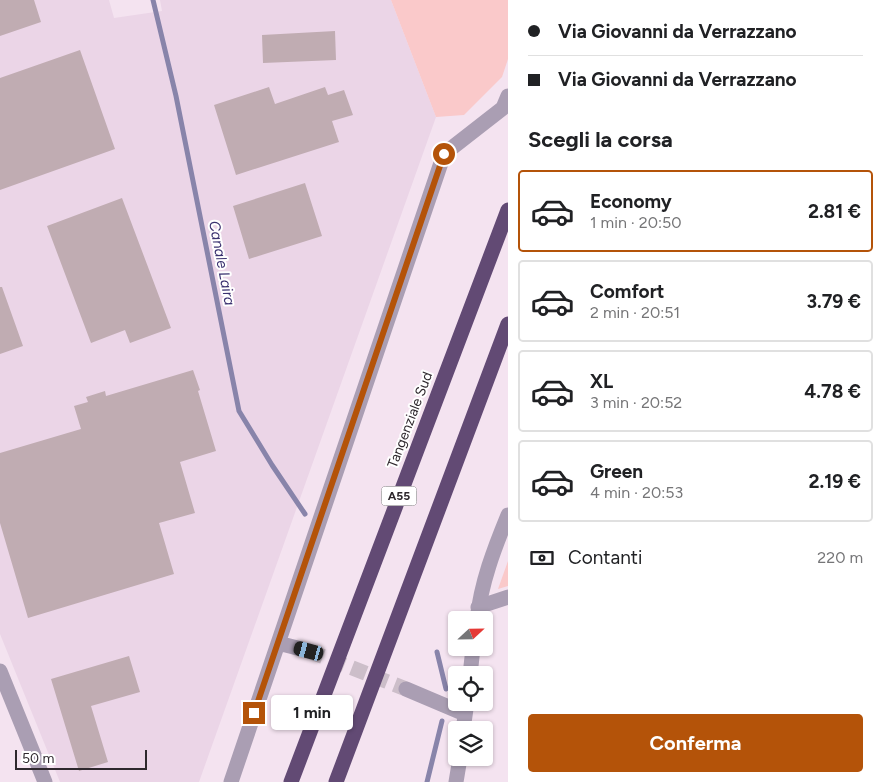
<!DOCTYPE html>
<html lang="it">
<head>
<meta charset="utf-8">
<style>
	:root { --surface:#fff; --page:#f6f6f6; --text:#202124; --muted:#757577; --line:#e0e0e0; --accent:#b45309 }
	body { margin:0; font-family:Figtree,sans-serif; background:var(--page); color:var(--text); height:100vh; display:flex; flex-direction:column; font-size:19px; white-space:nowrap }
	* { box-sizing:border-box; margin:0 }
	p { font-size:16px; color:var(--muted) }
	.icon { flex:none; width:28px; height:28px; fill:none; stroke:currentColor; stroke-width:2; stroke-linecap:round; stroke-linejoin:round }
	.map { position:relative; flex:1; overflow:hidden }
	.sheet { display:flex; flex-direction:column; background:var(--surface); width:375px }
	.sheet>* { flex:none }
	.banner { display:grid; align-content:center; height:110px; padding:0 20px; background:var(--surface) }
	.needle { width:32px; rotate:68deg }
	.tools { position:absolute; left:448px; top:611px; display:grid; gap:10px }
	.tools a { display:grid; place-items:center; width:45px; height:45px; border-radius:5px; background:var(--surface); box-shadow:0 1px 4px #0004; font-size:25px }
	.scale { position:absolute; left:15px; bottom:12px; width:132px; box-sizing:border-box; padding-left:5px; border:2px solid #2e282d; border-top:0; font-size:14px; line-height:18px; white-space:nowrap; color:#2e282d; -webkit-text-stroke:4px #fff; paint-order:stroke }
	.end { position:absolute; width:22px; height:22px; margin:-11px; border:6px solid #b45309; background:#fff; box-shadow:0 0 0 2px #fff }
	.from { border-radius:50% }
	.bubble { position:absolute; height:35px; border-radius:5px; background:var(--surface); box-shadow:0 1px 4px #0004; font-size:16px; font-weight:700; line-height:35px; text-align:center }
	.car { position:absolute; width:15px; height:30px; margin:-15px -8px; border-radius:6px; box-shadow:0 0 4px 1px #0007; background:linear-gradient(#222 24%,#8ab4d8 0 40%,#222 0 76%,#8ab4d8 0 86%,#222 0) }
	.banner b { display:flex; align-items:center; gap:18px; height:48px; font-size:19px }
	.banner b+b { border-top:1px solid var(--line) }
	.banner i { width:12px; height:12px; background:var(--text) }
	ul { padding:0; list-style:none }
	li { display:flex; align-items:center; gap:15px; height:82px; margin:0 10px 8px; padding:0 10px; border:2px solid var(--line); border-radius:5px }
	li div { flex:1 }
	li b { display:block; font-size:19px }
	li em { font-style:normal; font-weight:700 }
	li.selected { border-color:var(--accent) }
	li>.icon { width:45px; height:45px; stroke-width:1.5 }
	h2 { padding:0 20px; font-size:22px; line-height:60px }
	.pay { display:flex; align-items:center; gap:12px; height:55px; padding:0 20px; font-size:19px }
	.pay p { margin-inline-start:auto }
	.primary-button { display:flex; gap:10px; margin-top:auto; padding:10px 20px }
	.primary-button a { flex:1; height:58px; border-radius:5px; background:var(--accent); color:#fff; font-size:20px; font-weight:700; line-height:58px; text-align:center }
	main { display:flex; flex:1; min-height:0 }
	.map>svg:first-child { display:block }
	.built { fill:#ebd5e7 }
	.green { fill:#fac9ca }
	.lines { fill:none; stroke-linecap:round; stroke-linejoin:round }
	.stream { stroke:#8884aa; stroke-width:5 }
	.building { fill:#c0acb2 }
	.minor-tunnel { stroke:#ccbec9; stroke-width:15; stroke-dasharray:15 8; stroke-linecap:butt }
	.minor { stroke:#aa9eb3; stroke-width:15 }
	.highway { stroke:#624a74; stroke-width:15 }
	.route { stroke:#b45309; stroke-width:6 }
	.labels { text-anchor:middle; dominant-baseline:central; stroke-width:4; stroke-linejoin:round; paint-order:stroke }
	.shield { fill:#fff; stroke:#6d686c; stroke-width:1 }
	.shield-label { font-size:12px; font-weight:bold; fill:#2e282d }
	.street-label { font-size:14px; fill:#2e282d; stroke:#fff }
	.water-label { font-size:15px; font-style:italic; fill:#3b3270; stroke:#fff }
</style>
</head>
<body>
<main>
<div class="map">
<svg width="508" height="782" viewBox="0 0 508 782">
	<rect width="100%" height="100%" fill="#f4e3f0"/>
	<path class="built" d="M0,0H109L114,18L162,11L160,0H391L436,117L199,782H60L0,634Z"/>
	<path class="green" d="M391,0H508V59L502,77L464,115L436,117Z
		M508,561V586L498,589Z"/>
	<g class="lines">
		<path class="stream" d="M153,0L176,96L239,411L272,465L305,514
			M437,652L446,689
			M427,782L442,721"/>
	</g>
	<path class="building" d="M0,0H34L41,22L0,36Z
		M335,31L336,60L263,63L262,35Z
		M80,50L115,149L0,190V78Z
		M269,87L275,104L325,87L328,95L344,90L353,115L332,121L339,142L236,175L214,105Z
		M305,183L322,236L249,259L233,206Z
		M122,198L171,328L130,343L125,330L91,343L47,226Z
		M0,287H2L23,346L0,354Z
		M193,370L200,390L198,391L216,451L180,462L195,513L159,523L174,574L28,618L0,523V453L81,429L74,406L88,402L86,397L105,391L106,396Z
		M129,656L140,692L91,706L108,762L79,771L51,679Z"/>
	<g class="lines">
		<path class="minor-tunnel" d="M309,651L406,689"/>
		<path class="minor" d="M478,607L508,597
			M477,620C481,583 494,549 508,515
			M278,643L309,651
			M0,671L45,782
			M470,675L473,648
			M406,689L465,714
			M463,730L467,702
			M231,782L444,154L503,108L508,96
			M456,782L460,758"/>
		<path class="highway" d="M291,782L508,210
			M336,782L508,324"/>
	</g>
	<g class="lines">
		<path class="route" d="M254,713L444,154"/>
	</g>
	<g class="labels">
		<rect class="shield" x="381.5" y="486.5" width="35" height="19" rx="4"/>
		<g class="shield-label">
			<text x="399" y="496">A55</text>
		</g>
		<g class="street-label">
			<text transform="translate(410 420) rotate(-69)">Tangenziale Sud</text>
		</g>
		<g class="water-label">
			<text transform="translate(222 263) rotate(79)">Canale Laira</text>
		</g>
	</g>
</svg>
<div class="tools">
<a><svg class="needle" viewBox="-14 -14 28 28"><path d="M0-13l5 13h-10z" fill="#e53935"/><path d="M0 13l5-13h-10z" fill="#757577"/></svg></a>
<a><svg class="icon" aria-label="locate" viewBox="0 0 24 24"><circle cx="12" cy="12" r="6"/><path d="M12 2v4M12 18v4M2 12h4M18 12h4"/></svg></a>
<a><svg class="icon" aria-label="layers" viewBox="0 0 24 24"><path d="M12 4l9 5-9 5-9-5zM3 14l9 5 9-5"/></svg></a>
</div>
<div class="scale">50 m</div>
<i class="end from" style="left:444px;top:154px"></i>
<i class="end" style="left:254px;top:713px"></i>
<div class="bubble" style="left:271px;top:695px;width:82px">1 min</div>
<i class="car" style="left:309px;top:651px;rotate:285deg"></i>
</div>
<section class="sheet">
<div class="banner">
<b><i class="from"></i>Via Giovanni da Verrazzano</b>
<b><i></i>Via Giovanni da Verrazzano</b>
</div>
<h2>Scegli la corsa</h2>
<ul>
<li class="selected"><svg class="icon" aria-label="car" viewBox="0 0 24 24"><path d="M5 17H2v-5l4-1 3-4h7l3 4 3 1v5h-3M9 17h6M6 11h13"/><circle cx="7" cy="17" r="2"/><circle cx="17" cy="17" r="2"/></svg><div><b>Economy</b><p>1 min · 20:50</p></div><em>2.81 €</em></li>
<li><svg class="icon" aria-label="car" viewBox="0 0 24 24"><path d="M5 17H2v-5l4-1 3-4h7l3 4 3 1v5h-3M9 17h6M6 11h13"/><circle cx="7" cy="17" r="2"/><circle cx="17" cy="17" r="2"/></svg><div><b>Comfort</b><p>2 min · 20:51</p></div><em>3.79 €</em></li>
<li><svg class="icon" aria-label="car" viewBox="0 0 24 24"><path d="M5 17H2v-5l4-1 3-4h7l3 4 3 1v5h-3M9 17h6M6 11h13"/><circle cx="7" cy="17" r="2"/><circle cx="17" cy="17" r="2"/></svg><div><b>XL</b><p>3 min · 20:52</p></div><em>4.78 €</em></li>
<li><svg class="icon" aria-label="car" viewBox="0 0 24 24"><path d="M5 17H2v-5l4-1 3-4h7l3 4 3 1v5h-3M9 17h6M6 11h13"/><circle cx="7" cy="17" r="2"/><circle cx="17" cy="17" r="2"/></svg><div><b>Green</b><p>4 min · 20:53</p></div><em>2.19 €</em></li>
</ul>
<div class="pay"><svg class="icon" aria-label="cash" viewBox="0 0 24 24"><path d="M3 7h18v10H3z"/><circle cx="12" cy="12" r="2"/></svg>Contanti<p>220 m</p></div>
<div class="primary-button"><a>Conferma</a></div>
</section>
</main>
</body>
</html>
